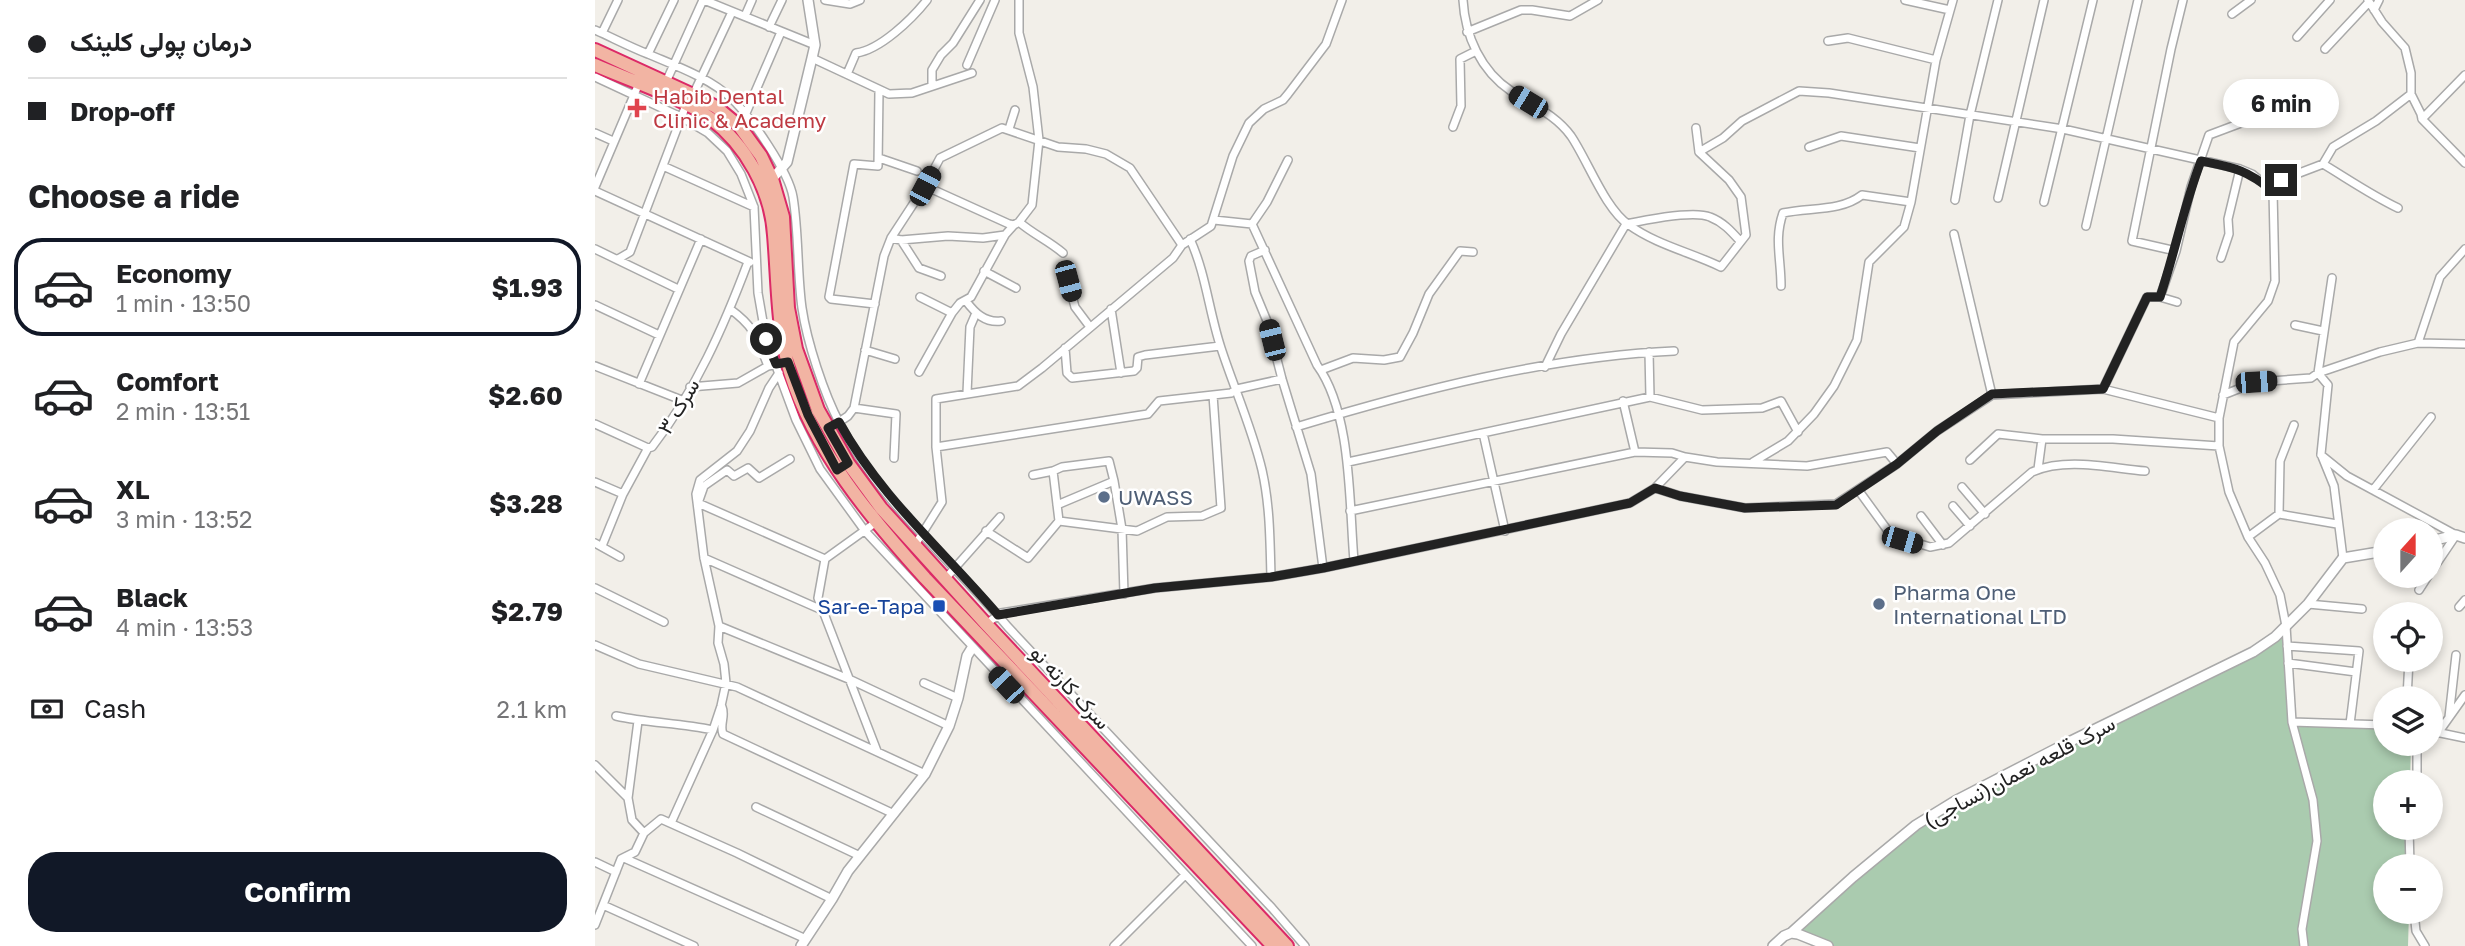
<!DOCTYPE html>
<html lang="en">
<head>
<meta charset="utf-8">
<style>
	:root { --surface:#fff; --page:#f2f2f2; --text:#202124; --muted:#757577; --line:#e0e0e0; --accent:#111827 }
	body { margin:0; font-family:"Golos Text",Vazirmatn,sans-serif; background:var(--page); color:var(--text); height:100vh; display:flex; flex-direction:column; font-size:26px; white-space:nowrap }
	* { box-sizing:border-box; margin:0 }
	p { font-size:23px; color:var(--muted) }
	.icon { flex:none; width:38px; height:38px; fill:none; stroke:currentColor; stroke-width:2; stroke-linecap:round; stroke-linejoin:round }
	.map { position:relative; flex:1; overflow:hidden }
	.side { display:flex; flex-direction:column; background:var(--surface); width:595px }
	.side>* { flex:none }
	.banner { display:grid; align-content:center; height:154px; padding:0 28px; background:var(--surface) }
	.needle { width:46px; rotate:21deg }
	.tools { position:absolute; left:1778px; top:518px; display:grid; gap:14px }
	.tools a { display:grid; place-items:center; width:70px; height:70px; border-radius:50%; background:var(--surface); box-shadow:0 4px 10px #0003; font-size:35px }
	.end { position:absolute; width:32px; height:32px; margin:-16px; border:9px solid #222; background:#fff; box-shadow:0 0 0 4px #fff }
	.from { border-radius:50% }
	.bubble { position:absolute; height:49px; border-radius:24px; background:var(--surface); box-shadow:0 4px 10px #0003; font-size:23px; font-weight:700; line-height:49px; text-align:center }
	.car { position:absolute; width:21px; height:42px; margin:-21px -10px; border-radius:9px; box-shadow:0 0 5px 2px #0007; background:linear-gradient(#222 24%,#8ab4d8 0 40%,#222 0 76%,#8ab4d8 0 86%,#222 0) }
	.banner b { display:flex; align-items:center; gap:24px; height:66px; font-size:26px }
	.banner b+b { border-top:2px solid var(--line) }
	.banner i { width:18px; height:18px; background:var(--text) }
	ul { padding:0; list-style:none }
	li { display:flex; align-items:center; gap:21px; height:98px; margin:0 14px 10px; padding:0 14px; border:4px solid transparent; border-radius:28px }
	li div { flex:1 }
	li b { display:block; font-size:26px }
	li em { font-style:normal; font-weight:700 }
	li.on { border-color:var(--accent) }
	li>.icon { width:63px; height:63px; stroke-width:1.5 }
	h2 { padding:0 28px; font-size:32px; line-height:84px }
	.pay { display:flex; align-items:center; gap:18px; height:77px; padding:0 28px; font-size:26px }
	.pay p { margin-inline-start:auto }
	.cta { display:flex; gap:14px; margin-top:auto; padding:14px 28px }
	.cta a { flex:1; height:80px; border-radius:28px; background:var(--accent); color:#fff; font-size:28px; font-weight:700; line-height:80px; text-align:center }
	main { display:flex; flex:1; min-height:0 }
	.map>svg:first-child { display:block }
	.cemetery { fill:#aacbaf }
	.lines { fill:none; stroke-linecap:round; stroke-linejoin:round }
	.minor-casing { stroke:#a9a9a9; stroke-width:10 }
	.tertiary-casing { stroke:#a9a9a9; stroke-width:12 }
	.trunk-casing { stroke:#dc2a67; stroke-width:16 }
	.minor { stroke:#fff; stroke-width:7 }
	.tertiary { stroke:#fff; stroke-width:9 }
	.trunk { stroke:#f2b4a3; stroke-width:12 }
	.route { stroke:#222; stroke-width:9 }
	.health-dot { fill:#e0444e; stroke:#fff; stroke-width:2.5 }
	.service-dot { fill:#5c6f8a; stroke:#fff; stroke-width:2.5 }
	.transit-dot { fill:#1a4fb4; stroke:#fff; stroke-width:2.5 }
	.labels { text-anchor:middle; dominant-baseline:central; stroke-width:5; stroke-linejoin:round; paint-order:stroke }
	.health-label { font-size:21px; fill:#be3a42; stroke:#fff; text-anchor:start }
	.street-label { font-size:21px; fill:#222; stroke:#fff }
	.service-label { font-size:21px; fill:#4e5e75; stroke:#fff; text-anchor:start }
	.transit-label { font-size:21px; fill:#164399; stroke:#fff; text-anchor:end }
</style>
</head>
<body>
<main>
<section class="side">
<div class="banner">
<b><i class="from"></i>درمان پولی کلینک</b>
<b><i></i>Drop-off</b>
</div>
<h2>Choose a ride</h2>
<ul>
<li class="on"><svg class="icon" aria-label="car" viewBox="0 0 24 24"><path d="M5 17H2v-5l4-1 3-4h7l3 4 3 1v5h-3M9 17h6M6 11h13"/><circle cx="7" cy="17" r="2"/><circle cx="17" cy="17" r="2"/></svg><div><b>Economy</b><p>1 min · 13:50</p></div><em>$1.93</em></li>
<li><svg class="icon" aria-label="car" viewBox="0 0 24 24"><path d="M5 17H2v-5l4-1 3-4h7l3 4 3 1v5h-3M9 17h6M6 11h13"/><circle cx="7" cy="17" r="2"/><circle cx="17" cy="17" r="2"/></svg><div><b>Comfort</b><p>2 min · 13:51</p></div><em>$2.60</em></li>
<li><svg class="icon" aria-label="car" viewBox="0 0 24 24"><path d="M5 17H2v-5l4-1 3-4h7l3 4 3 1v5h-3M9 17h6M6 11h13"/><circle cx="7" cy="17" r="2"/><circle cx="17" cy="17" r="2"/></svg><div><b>XL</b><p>3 min · 13:52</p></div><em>$3.28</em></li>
<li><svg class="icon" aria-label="car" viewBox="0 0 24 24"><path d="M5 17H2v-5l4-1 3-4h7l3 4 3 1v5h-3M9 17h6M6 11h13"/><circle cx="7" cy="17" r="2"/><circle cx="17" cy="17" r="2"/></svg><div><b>Black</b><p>4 min · 13:53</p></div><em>$2.79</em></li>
</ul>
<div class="pay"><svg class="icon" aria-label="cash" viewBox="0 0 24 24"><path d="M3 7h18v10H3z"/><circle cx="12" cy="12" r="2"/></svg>Cash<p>2.1 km</p></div>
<div class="cta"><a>Confirm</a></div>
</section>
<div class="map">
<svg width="1870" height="946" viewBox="0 0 1870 946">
	<rect width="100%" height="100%" fill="#f2efe9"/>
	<path class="cemetery" d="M1691,626L1698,722L1790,730V744H1816L1815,782H1790V828H1815L1814,866H1790V912H1814L1813,946H1233L1196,933L1321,825L1658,652Z"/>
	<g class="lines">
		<defs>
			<path id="minor" d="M109,0L220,45
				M230,0L255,4L265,0
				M868,0C870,36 886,71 916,91C937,105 961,115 976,136C993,161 1010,209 1034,225C1062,245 1095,252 1126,267L1151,235L1146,197L1134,180L1104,152L1101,128
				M1310,0L1355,10
				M1773,0L1787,22L1810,48L1816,73V94L1826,114L1827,119L1870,163
				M1779,10L1784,0
				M1637,14L1656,0
				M150,16L157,0
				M174,27L187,0
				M0,30C18,38 35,47 53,54C81,66 115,78 137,99C156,117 194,172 198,197C204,234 202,272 207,308C212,342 229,394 245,424C285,503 357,560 413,627L677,908L710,946
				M872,32L926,10H937L975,16L1003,0
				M7,33L23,0
				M1702,37L1735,0
				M1233,41L1253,38L1341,60
				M1730,49L1774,2
				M53,54L79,0
				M217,58L294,94L317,93L377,73
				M372,65L400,0
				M252,74L261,53C285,50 317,19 332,0
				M0,77L86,117L113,133L132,151L146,174L159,207L163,293L171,339L201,420L225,469L270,531L657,946
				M71,82L108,0
				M337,86V70L346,55L358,43L385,0
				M98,95L137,12
				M1827,119L1870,75
				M145,127L186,32
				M858,127L866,106L865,59L881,51
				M414,129L420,110
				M0,133L18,141
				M1214,147L1246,136L1325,148
				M1104,152L1128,138L1147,121L1204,91L1234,93L1468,129L1645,169L1657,174L1678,191
				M284,158L322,171
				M1728,164C1753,179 1776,195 1803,208
				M68,166L159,207
				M330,186L414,224L419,225L424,222C438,234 454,241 468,253
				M0,187L45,81
				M0,191L155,262
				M1403,198L1449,0
				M1360,200L1375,115L1403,0
				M1449,202L1498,0
				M619,220L657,224L722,365C757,413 754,503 759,561
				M424,222L437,205L444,140L438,87L424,33V0
				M657,224L672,202L693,160
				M1491,226L1543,0
				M1359,234L1397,395
				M296,238L306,240L353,236L388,238L410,235L419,225
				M595,239C611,274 614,312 626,348C639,388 657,428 667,470C675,505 675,541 676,577
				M306,240L324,268L346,276
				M0,249L83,289
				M670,250L656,256L654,261L660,292L672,321L687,379L716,474L728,568
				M1581,251L1537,241L1576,49L1588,0
				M1626,258L1634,234L1633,219L1645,169
				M23,259L35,252L91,105
				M389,271L421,288
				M1737,278L1723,373L1733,385L1726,454L1739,486L1748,558
				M473,281L480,307L495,327
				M1186,286C1186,258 1179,239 1188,213C1215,207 1245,212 1267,195L1316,202
				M325,297L357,313
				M1565,297L1581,251L1596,187L1614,135L1670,114L1709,88
				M371,301C380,313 390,323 406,321
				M280,304L236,299L234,297L259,164L283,166L284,91
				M0,305L64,335
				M135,309C160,327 162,338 173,366
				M516,309L526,373
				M1700,325L1728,331
				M1823,343L1845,277L1870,249
				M470,348L472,373L477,378L539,371L542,368L543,357L550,355L625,346
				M270,350L300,359
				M1054,352L1055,397
				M0,366L89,401
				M950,367L966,334L1031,224C1050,220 1098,210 1115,217C1128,222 1136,231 1145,241
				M726,370L758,358L789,360L805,357L818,333L834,294L865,251L878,252
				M324,372L357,313L365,303L376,297L410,235
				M44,384L106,239
				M95,387L143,383L173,366L184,364
				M1508,389L1552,297H1565L1582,302
				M372,393L375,327L381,313
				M1628,395L1661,382L1716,378L1723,373L1785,352L1823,343L1870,344
				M1028,401L1040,452
				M259,408L301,414L299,458
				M0,424L53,448
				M241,424L253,416L259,408L289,256L296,238L330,186L345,158L407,128L463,147L491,149L511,154L535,168L587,245
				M701,427C823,390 951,357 1079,351
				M888,433L910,531
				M341,447L553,414L564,401L636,393L642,389L687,379
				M1726,455L1752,476L1861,535L1836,572
				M195,459L164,478L153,468L139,476L132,470L109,486L103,503L230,559
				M1375,460L1403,434L1447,439H1518L1624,446
				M753,462L1055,397L1107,410L1167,408L1186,401L1203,432
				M1158,462L1193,441L1219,414L1239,386L1262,340L1274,262L1309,227L1316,202L1341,60L1358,0
				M1443,469L1447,439
				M458,471L467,467L514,461L519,481L462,505
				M438,475L458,471L464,521
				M519,481L527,529L529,594
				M0,482L28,494
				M1367,487L1390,514
				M1060,488L1085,496L1150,508L1241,504L1302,464L1342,431L1397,395L1508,389L1624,418
				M1778,490L1836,417
				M1264,491L1296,535L1335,547L1354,543L1437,472C1471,457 1514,468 1550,471
				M1358,506L1375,526
				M755,511L1040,452L1077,453L1090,457
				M1684,514L1685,461L1699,425
				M1326,516L1348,545
				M280,523L230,559L223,598L282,751
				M391,531L433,558L464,521L542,531L572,517L607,516L626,508L618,395
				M1653,537L1684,514L1742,524
				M0,543L25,557
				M320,545L347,502L341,447V399L423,386L447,368L578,258L587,245L616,226L638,156L654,123L669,109L688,100L693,94L731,44L747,0
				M7,546L28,494L53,448L57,447C100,392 129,326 153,262
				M109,558L227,610
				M350,579L405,517
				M0,588L69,622
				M1824,590L1833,576
				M1713,604L1767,609
				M1864,607L1870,600
				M391,624L406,613L560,588L676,577L728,568L1035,503L1060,488L1090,457L1122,462L1212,466L1292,452L1302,464
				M124,626L256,680L354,726
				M0,645L44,664L142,687L330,774
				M1692,646L1764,651L1755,724
				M1693,663L1761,672
				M329,683L363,698
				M1812,698L1814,660
				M127,707C131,716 124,725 128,734L299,814
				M21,716C53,723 85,723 118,730
				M1854,717L1861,655
				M1697,722L1790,725
				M1836,731L1870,738
				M1843,733L1870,695
				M1822,744V782
				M0,765L33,798L37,820L49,833
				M33,798L43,721
				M161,807L265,856
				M76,823L118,730L126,706L131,683L129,664L123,643L124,626L109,558L101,494L105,480L142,451L155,431L174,388L184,373
				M1814,828L1815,866
				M29,858L211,939
				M0,862L21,872
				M8,905L99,946
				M1819,912L1821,931L1830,946
				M0,925L26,859L40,852L49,833L66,819L142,853L237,899
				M519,946L590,875
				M1709,946L1707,929L1722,841L1718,800L1697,722L1691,626L1685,595L1670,563L1653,537L1634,492L1624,446V418L1639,342L1673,301L1680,281L1678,191L1686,180L1728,164L1738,147L1781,121L1816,94"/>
			<path id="tertiary" d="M177,179L192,162L217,58L220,45L213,0
				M1836,541L1861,535L1870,538
				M1196,933L1203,934L1233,946
				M206,946L237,899L253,871L330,774L354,726L363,698L372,656L377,648
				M1178,946L1189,936L1196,933L1258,877L1321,825L1360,801L1476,741L1658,652L1680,637L1713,604L1748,558L1790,551"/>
			<path id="trunk" d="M0,50L98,95L121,107L145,127L166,156L177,179L188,217L193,308L201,349L223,410L253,463L286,508L391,624L692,946
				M0,65C34,80 86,97 115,118C151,145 176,190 179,235C183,281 182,327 195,372C220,452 275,517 330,578L678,946"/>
		</defs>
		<use href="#minor" class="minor-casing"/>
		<use href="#tertiary" class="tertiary-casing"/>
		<use href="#trunk" class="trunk-casing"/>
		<use href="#minor" class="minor"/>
		<use href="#tertiary" class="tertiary"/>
		<use href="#trunk" class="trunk"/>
	</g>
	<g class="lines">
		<path class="route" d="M171,339L181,364L193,362L213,415L242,470L253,463L233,428L244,422C286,498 348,550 403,615L560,588L676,577L728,568L1035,503L1060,488L1085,496L1150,508L1241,505L1302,464L1342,431L1397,394L1508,389L1552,297H1565C1580,252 1589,205 1606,161C1640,168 1650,169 1678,191L1686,180"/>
	</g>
	<path class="health-dot" d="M38.5 97.5h7v7h7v7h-7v7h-7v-7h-7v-7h7z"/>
	<g class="service-dot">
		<circle cx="509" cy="497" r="7"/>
		<circle cx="1284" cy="604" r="7"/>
	</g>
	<rect class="transit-dot" x="337" y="599" width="14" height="14" rx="3.5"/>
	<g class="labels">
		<g class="health-label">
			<text x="58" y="96">Habib Dental<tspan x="58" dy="24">Clinic &amp; Academy</tspan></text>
		</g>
		<g class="street-label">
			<text transform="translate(83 406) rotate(-59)">سرک ۳</text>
			<text transform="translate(476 687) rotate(47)">سرک کارته نو</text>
			<text transform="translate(1424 771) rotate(-28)">سرک قلعه نعمان(نساجی)</text>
		</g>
		<g class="service-label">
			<text x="523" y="497">UWASS</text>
			<text x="1298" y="592">Pharma One<tspan x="1298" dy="24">International LTD</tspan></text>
		</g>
		<g class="transit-label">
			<text x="330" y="606">Sar-e-Tapa</text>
		</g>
	</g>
</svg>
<div class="tools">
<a><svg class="needle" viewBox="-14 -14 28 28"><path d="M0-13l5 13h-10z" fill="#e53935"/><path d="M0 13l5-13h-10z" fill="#757577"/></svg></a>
<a><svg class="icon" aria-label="locate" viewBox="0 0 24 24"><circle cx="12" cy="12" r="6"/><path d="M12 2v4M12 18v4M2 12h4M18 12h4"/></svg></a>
<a><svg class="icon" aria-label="layers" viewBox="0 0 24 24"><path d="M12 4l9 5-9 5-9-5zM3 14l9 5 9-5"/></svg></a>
<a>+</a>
<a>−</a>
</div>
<i class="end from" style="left:171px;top:339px"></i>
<i class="end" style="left:1686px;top:180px"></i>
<div class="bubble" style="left:1628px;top:79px;width:116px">6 min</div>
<i class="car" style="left:933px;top:102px;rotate:301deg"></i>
<i class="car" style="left:330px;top:186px;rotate:28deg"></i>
<i class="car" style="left:473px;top:281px;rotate:165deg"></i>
<i class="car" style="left:677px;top:340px;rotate:346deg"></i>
<i class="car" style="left:1661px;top:382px;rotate:86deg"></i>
<i class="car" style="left:1307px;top:540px;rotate:106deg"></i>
<i class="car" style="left:411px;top:685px;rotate:317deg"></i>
</div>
</main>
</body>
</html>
